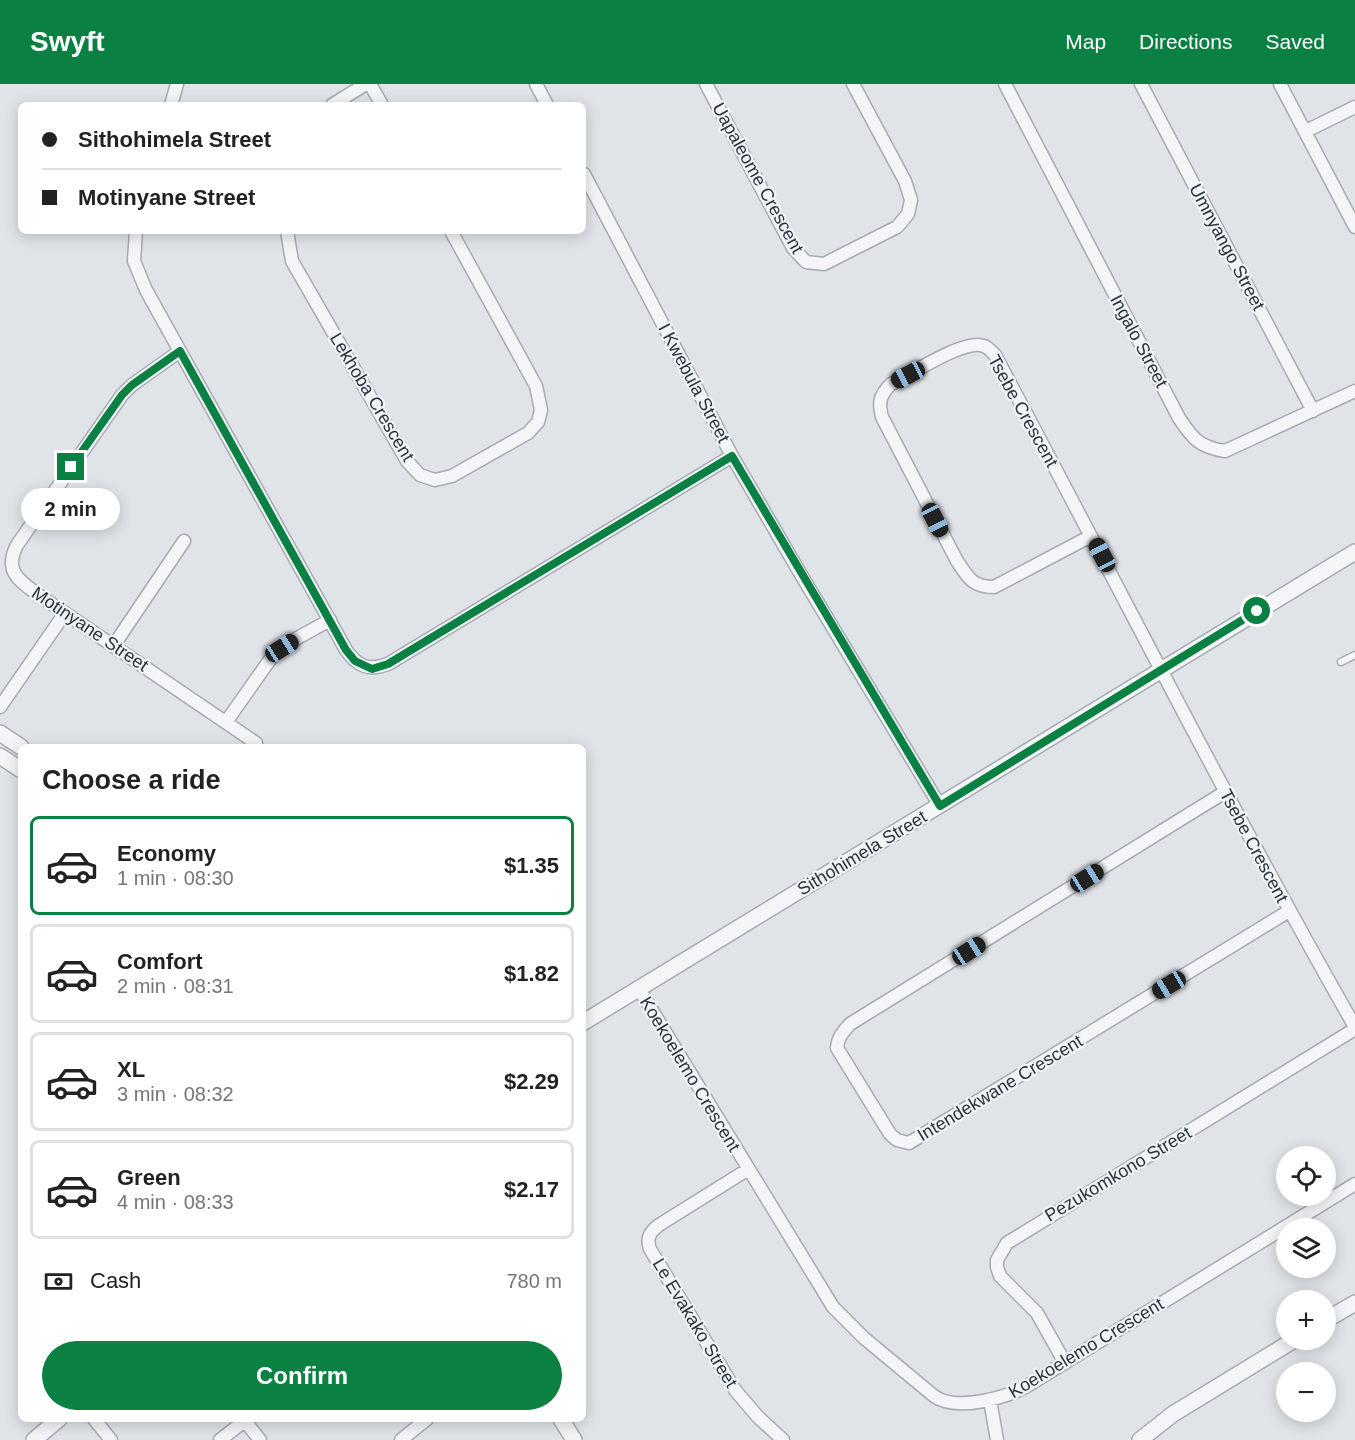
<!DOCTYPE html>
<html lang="en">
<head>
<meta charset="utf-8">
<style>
	:root { --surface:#fff; --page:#f2f2f2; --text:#222; --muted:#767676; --line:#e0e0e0; --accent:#0b8043 }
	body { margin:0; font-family:Arial,sans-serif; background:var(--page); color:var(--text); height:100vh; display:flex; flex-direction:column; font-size:22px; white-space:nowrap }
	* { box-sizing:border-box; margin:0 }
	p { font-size:20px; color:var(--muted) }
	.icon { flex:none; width:33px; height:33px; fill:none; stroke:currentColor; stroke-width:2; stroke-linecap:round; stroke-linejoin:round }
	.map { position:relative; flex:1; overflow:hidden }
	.sheet { position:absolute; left:18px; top:660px; width:568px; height:678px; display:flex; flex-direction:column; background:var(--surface); border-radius:9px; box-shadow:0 3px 15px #0003 }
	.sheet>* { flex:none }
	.top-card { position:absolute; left:18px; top:18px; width:568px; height:132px; border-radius:9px; box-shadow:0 3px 15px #0003; display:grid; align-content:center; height:132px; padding:0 24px; background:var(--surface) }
	.controls { position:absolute; left:1276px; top:1062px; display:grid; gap:12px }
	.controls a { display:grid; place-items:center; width:60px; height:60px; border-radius:50%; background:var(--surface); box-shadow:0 3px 15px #0003; font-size:30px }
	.end { position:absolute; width:27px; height:27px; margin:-14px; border:8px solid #0b8043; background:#fff; box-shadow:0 0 0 3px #fff }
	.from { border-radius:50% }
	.bubble { position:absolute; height:42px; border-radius:21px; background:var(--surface); box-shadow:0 3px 15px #0003; font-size:20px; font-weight:800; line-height:42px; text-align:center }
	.car { position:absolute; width:18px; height:36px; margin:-18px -9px; border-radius:8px; box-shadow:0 0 4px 2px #0007; background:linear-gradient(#222 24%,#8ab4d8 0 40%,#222 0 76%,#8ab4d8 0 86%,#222 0) }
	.top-card b { display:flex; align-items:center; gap:21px; height:57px; font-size:22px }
	.top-card b+b { border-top:2px solid var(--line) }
	.top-card i { width:15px; height:15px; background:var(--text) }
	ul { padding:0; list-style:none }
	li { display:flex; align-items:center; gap:18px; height:99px; margin:0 12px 9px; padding:0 12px; border:3px solid var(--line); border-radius:9px }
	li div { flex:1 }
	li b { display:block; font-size:22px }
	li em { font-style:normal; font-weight:800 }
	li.on { border-color:var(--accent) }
	li>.icon { width:54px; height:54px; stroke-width:1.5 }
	h2 { padding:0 24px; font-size:27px; line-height:72px }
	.pay { display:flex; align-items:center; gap:15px; height:66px; padding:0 24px; font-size:22px }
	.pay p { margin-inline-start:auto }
	.cta { display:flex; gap:12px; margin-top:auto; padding:12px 24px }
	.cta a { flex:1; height:69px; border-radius:36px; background:var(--accent); color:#fff; font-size:24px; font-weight:800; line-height:69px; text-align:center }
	header { display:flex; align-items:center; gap:36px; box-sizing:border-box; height:84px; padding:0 30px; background:var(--accent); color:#fff }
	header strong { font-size:28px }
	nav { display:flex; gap:33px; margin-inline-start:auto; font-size:21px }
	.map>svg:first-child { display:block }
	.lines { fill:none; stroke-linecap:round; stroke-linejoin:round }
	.service-casing { stroke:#a6abb3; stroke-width:9 }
	.minor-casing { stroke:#a6abb3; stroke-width:15 }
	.tertiary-casing { stroke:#a6abb3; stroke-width:18 }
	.service { stroke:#f3f5f7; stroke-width:6 }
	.minor { stroke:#f3f5f7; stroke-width:12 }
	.tertiary { stroke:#f3f5f7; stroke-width:15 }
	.route { stroke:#0b8043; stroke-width:8 }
	.labels { text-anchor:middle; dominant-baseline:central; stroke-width:4.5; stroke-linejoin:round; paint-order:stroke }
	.street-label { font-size:18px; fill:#2a323f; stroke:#f0f3f6 }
</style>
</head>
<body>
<header>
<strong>Swyft</strong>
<nav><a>Map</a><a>Directions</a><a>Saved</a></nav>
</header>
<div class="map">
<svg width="1355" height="1356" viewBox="0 0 1355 1356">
	<rect width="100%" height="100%" fill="#e0e4e9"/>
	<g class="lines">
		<defs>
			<path id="service" d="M1341,578L1355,571"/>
			<path id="minor" d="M370,0L382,21
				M536,0L547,21
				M706,0L793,164L806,178L824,180L897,143L908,130L911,116L905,97L853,0
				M1005,0L1179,334C1193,355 1199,363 1225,367L1355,307
				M1141,0L1313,327
				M1280,0L1355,143
				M171,21L177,0
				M332,21L366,0
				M1306,47L1355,23
				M584,90L732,372L800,489L940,722
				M136,147L134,177L146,206L346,566C358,583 369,587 388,580L732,372
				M287,147L292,177L407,377L420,391L435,396L452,392L528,349L538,338L541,326L536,302L451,147
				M180,267L132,301L122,311L17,461C3,488 20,497 40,512L256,659
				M1091,452L994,503C973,503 968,494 957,477L882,333C878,318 880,311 891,300C910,291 965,254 984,262C988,263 992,268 995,271C1115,495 1229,722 1355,943
				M114,561L184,457
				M0,623L65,529
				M226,638L274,570L292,557L330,536
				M1225,708L850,940C843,948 838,953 837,964L890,1050L897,1056L909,1059L1289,827
				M639,905L833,1223L864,1254L934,1312C956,1328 1005,1314 1027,1302L1355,1100
				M747,1086L659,1141C650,1148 646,1154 650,1165L735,1306L758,1333L783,1356
				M1065,1279L1037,1229L1000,1192L997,1183V1176L1007,1159L1355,945
				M990,1316L997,1356
				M94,1335L111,1356
				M245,1337L260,1356
				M220,1356L247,1335
				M401,1356L427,1335"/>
			<path id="tertiary" d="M0,649L21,663
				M0,672L21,686
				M584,938L1355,468
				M1326,1236L1355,1219
				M561,1335L574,1356
				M34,1356L59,1335
				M1140,1356L1173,1330L1294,1256"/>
		</defs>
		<use href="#service" class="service-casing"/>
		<use href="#minor" class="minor-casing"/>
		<use href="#tertiary" class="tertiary-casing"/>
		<use href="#service" class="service"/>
		<use href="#minor" class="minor"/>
		<use href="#tertiary" class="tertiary"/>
	</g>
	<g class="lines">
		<path class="route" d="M71,383L122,311L132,301L180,267L346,566L355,577L372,585L388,580L732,372L940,722L1257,527"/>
	</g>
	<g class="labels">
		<g class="street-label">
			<text transform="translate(758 94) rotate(61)">Uapaleome Crescent</text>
			<text transform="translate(1227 163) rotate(62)">Umnyango Street</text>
			<text transform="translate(1139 257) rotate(62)">Ingalo Street</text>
			<text transform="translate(694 299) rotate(62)">I Kwebula Street</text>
			<text transform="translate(372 313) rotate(59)">Lekhoba Crescent</text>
			<text transform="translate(1023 327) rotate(61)">Tsebe Crescent</text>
			<text transform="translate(90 545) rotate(34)">Motinyane Street</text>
			<text transform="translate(1254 762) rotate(62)">Tsebe Crescent</text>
			<text transform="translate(862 769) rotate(-31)">Sithohimela Street</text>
			<text transform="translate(690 990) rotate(59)">Koekoelemo Crescent</text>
			<text transform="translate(1000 1004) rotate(-31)">Intendekwane Crescent</text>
			<text transform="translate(1118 1090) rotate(-31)">Pezukomkono Street</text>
			<text transform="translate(695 1239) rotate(59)">Le Evakako Street</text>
			<text transform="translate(1086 1264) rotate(-31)">Koekoelemo Crescent</text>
		</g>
	</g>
</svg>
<div class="controls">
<a><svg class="icon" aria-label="locate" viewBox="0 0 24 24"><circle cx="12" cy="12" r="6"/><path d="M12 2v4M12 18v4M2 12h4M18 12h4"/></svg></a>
<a><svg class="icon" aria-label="layers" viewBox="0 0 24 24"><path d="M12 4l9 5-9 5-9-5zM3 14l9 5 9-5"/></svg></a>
<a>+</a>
<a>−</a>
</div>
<i class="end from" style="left:1257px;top:527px"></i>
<i class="end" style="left:71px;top:383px"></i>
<div class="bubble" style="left:21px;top:404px;width:99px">2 min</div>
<i class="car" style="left:908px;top:291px;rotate:242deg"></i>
<i class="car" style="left:935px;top:436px;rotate:153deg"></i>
<i class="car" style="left:1102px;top:471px;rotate:332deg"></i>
<i class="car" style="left:282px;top:564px;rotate:58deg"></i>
<i class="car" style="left:1087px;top:794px;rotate:58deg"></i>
<i class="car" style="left:969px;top:867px;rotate:58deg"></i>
<i class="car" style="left:1169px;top:901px;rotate:239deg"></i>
<div class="top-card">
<b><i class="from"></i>Sithohimela Street</b>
<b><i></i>Motinyane Street</b>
</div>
<section class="sheet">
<h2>Choose a ride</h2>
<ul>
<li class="on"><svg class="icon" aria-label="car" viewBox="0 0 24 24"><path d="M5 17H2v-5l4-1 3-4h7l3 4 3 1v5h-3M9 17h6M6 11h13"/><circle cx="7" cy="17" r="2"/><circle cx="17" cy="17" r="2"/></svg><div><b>Economy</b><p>1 min · 08:30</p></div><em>$1.35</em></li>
<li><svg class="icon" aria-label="car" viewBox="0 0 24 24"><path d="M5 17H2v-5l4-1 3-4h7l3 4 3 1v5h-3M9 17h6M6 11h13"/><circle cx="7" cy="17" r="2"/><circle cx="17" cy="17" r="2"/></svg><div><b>Comfort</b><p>2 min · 08:31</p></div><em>$1.82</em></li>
<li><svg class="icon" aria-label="car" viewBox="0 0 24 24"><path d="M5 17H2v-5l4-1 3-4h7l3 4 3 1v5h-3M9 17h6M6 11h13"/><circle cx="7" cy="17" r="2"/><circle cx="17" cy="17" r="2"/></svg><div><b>XL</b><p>3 min · 08:32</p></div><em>$2.29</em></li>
<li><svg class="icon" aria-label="car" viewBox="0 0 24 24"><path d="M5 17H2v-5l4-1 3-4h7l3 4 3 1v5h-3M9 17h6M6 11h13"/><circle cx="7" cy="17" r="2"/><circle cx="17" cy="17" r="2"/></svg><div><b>Green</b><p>4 min · 08:33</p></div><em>$2.17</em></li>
</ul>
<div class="pay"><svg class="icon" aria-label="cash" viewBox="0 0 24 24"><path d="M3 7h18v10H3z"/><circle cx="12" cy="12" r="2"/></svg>Cash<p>780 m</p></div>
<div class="cta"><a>Confirm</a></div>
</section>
</div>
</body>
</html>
